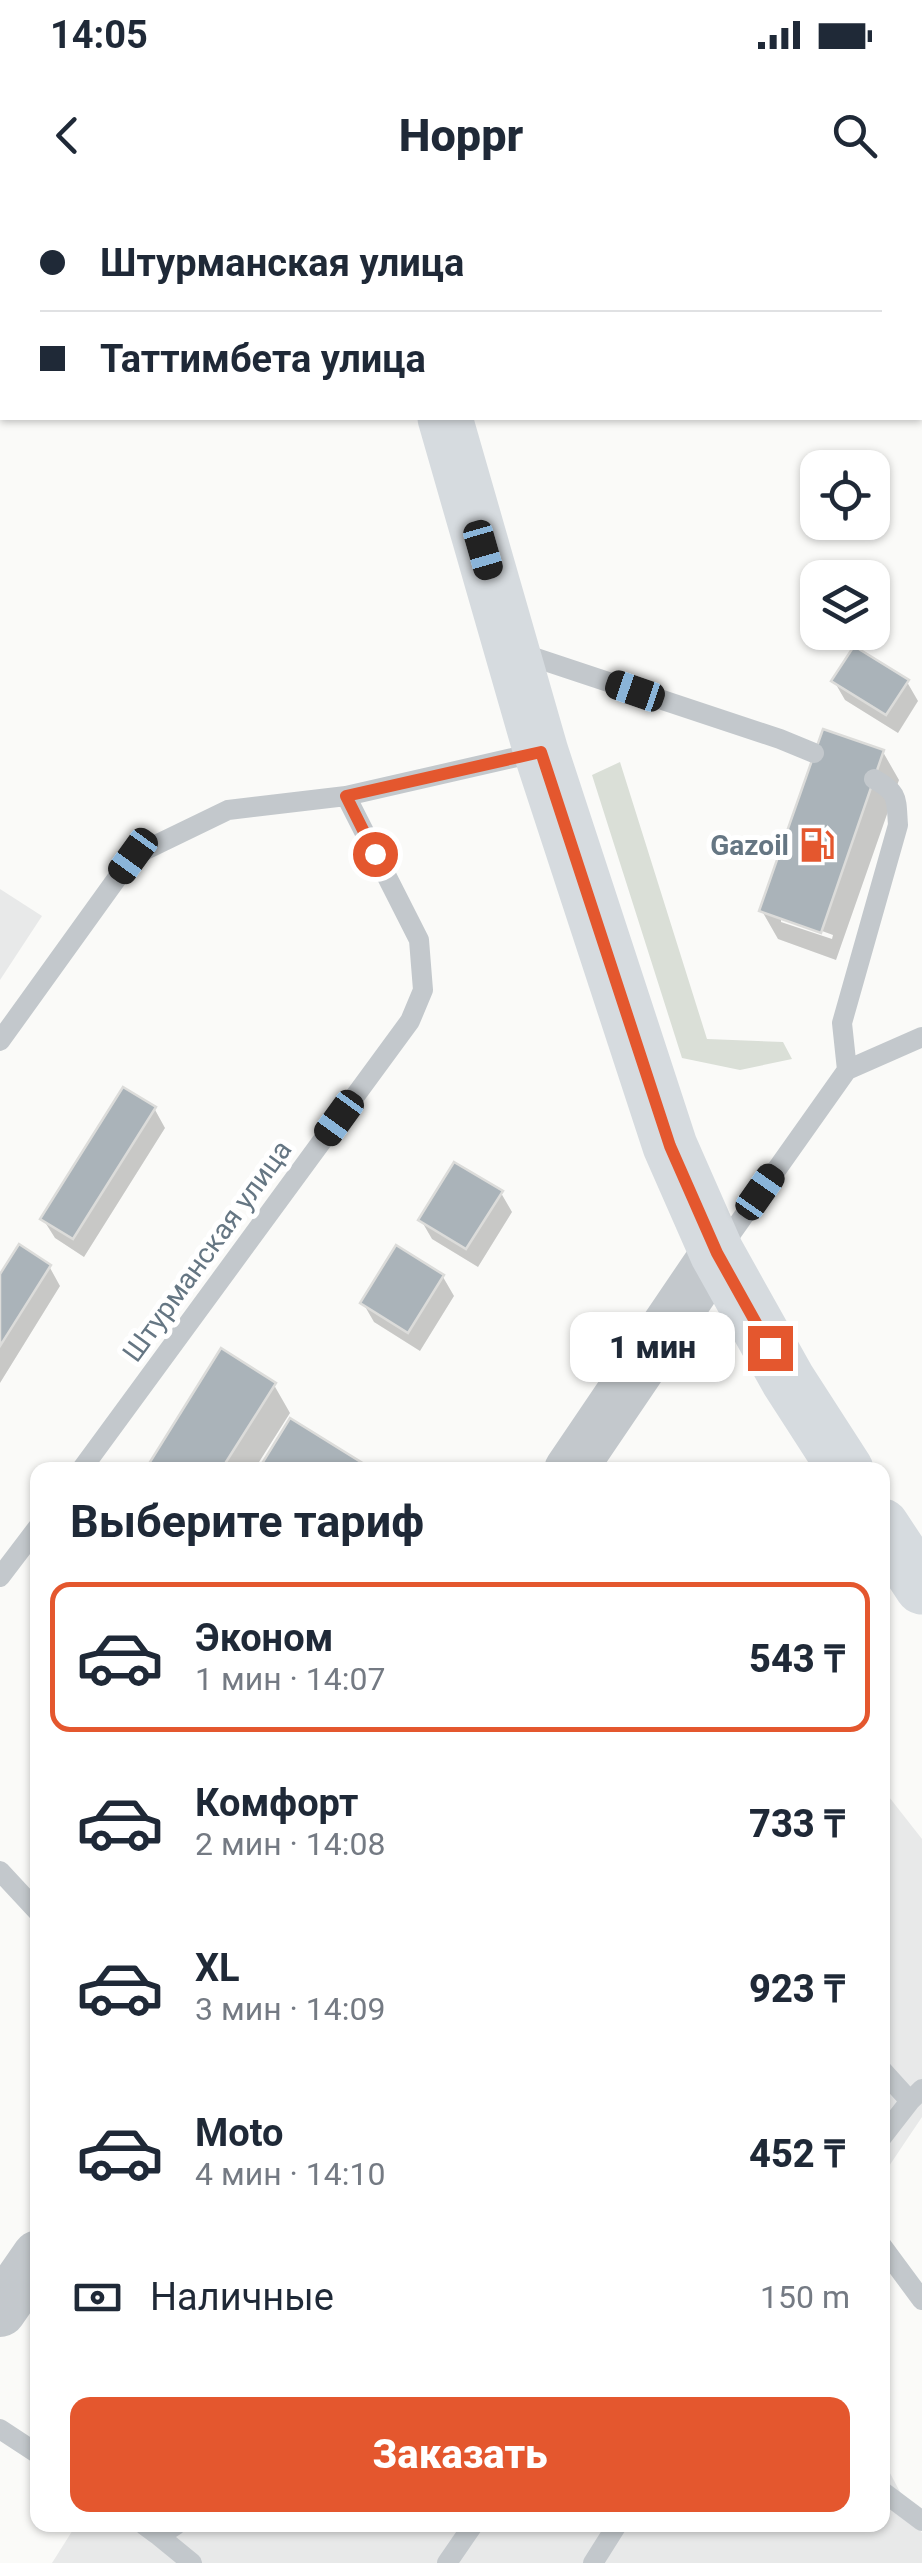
<!DOCTYPE html>
<html lang="ru">
<head>
<meta charset="utf-8">
<style>
	:root { --surface:#fff; --page:#f6f6f7; --text:#1f2937; --muted:#747a83; --line:#e0e1e3; --accent:#e4572e }
	body { margin:0; font-family:Roboto,sans-serif; background:var(--page); color:var(--text); height:100vh; display:flex; flex-direction:column; font-size:38px; white-space:nowrap }
	* { box-sizing:border-box; margin:0 }
	p { font-size:32px; color:var(--muted) }
	.icon { flex:none; width:55px; height:55px; fill:none; stroke:currentColor; stroke-width:2; stroke-linecap:round; stroke-linejoin:round }
	.map { position:relative; flex:1; overflow:hidden }
	.sheet { position:absolute; left:30px; top:1262px; width:860px; height:1070px; display:flex; flex-direction:column; background:var(--surface); border-radius:20px; box-shadow:0 2px 8px #0004 }
	.sheet>* { flex:none }
	.banner { position:absolute; left:0px; top:0px; width:922px; height:220px; box-shadow:0 2px 8px #0004; display:grid; align-content:center; height:220px; padding:0 40px; background:var(--surface) }
	.controls { position:absolute; left:800px; top:250px; display:grid; gap:20px }
	.controls a { display:grid; place-items:center; width:90px; height:90px; border-radius:20px; background:var(--surface); box-shadow:0 2px 8px #0004; font-size:50px }
	.end { position:absolute; width:45px; height:45px; margin:-22px; border:12px solid #e4572e; background:#fff; box-shadow:0 0 0 5px #fff }
	.from { border-radius:50% }
	.bubble { position:absolute; height:70px; border-radius:20px; background:var(--surface); box-shadow:0 2px 8px #0004; font-size:32px; font-weight:800; line-height:70px; text-align:center }
	.car { position:absolute; width:30px; height:60px; margin:-30px -15px; border-radius:12px; box-shadow:0 0 8px 2px #0007; background:linear-gradient(#222 24%,#8ab4d8 0 40%,#222 0 76%,#8ab4d8 0 86%,#222 0) }
	.banner b { display:flex; align-items:center; gap:35px; height:95px; font-size:38px }
	.banner b+b { border-top:2px solid var(--line) }
	.banner i { width:25px; height:25px; background:var(--text) }
	ul { padding:0; list-style:none }
	li { display:flex; align-items:center; gap:30px; height:150px; margin:0 20px 15px; padding:0 20px; border:5px solid transparent; border-radius:20px }
	li div { flex:1 }
	li b { display:block; font-size:38px }
	li em { font-style:normal; font-weight:800 }
	li.current { border-color:var(--accent) }
	li>.icon { width:90px; height:90px; stroke-width:1.5 }
	h2 { padding:0 40px; font-size:45px; line-height:120px }
	.pay { display:flex; align-items:center; gap:25px; height:110px; padding:0 40px; font-size:38px }
	.pay p { margin-inline-start:auto }
	.cta { display:flex; gap:20px; margin-top:auto; padding:20px 40px }
	.cta a { flex:1; height:115px; border-radius:20px; background:var(--accent); color:#fff; font-size:40px; font-weight:800; line-height:115px; text-align:center }
	.status { display:flex; justify-content:space-between; align-items:center; height:70px; padding:0 50px; background:var(--surface); direction:ltr }
	.status svg { height:28px; fill:currentColor }
	header { display:flex; justify-content:space-between; align-items:center; height:130px; padding:0 40px; background:var(--surface); font-size:45px; font-weight:800 }
	.map>svg:first-child { display:block }
	.built { fill:#e8e9e9 }
	.green { fill:#dadfd7 }
	.shadow { fill:#0003; fill-rule:evenodd }
	.building { fill:#aab3b9; stroke:#dcdcda; stroke-width:2.5 }
	.lines { fill:none; stroke-linecap:round; stroke-linejoin:round }
	.service { stroke:#c3c8cc; stroke-width:20 }
	.tertiary { stroke:#c3c8cc; stroke-width:52 }
	.primary { stroke:#d6dbdf; stroke-width:55 }
	.route { stroke:#e4572e; stroke-width:12 }
	.labels { text-anchor:middle; dominant-baseline:central; stroke-width:10; stroke-linejoin:round; paint-order:stroke }
	.poi-label { font-size:28px; font-weight:bold; fill:#657683; stroke:#fff; text-anchor:end }
	.street-label { font-size:28px; fill:#657683; stroke:#fff }
</style>
</head>
<body>
<div class="status"><b>14:05</b><svg viewBox="0 0 49 12"><path d="M0 12V9h3v3zM5 12V6h3v6zM10 12V3h3v9zM15 12V0h3v12zM26 1h20v11H26zM47 4h2v5h-2z"/></svg></div>
<header><svg class="icon" aria-label="back" viewBox="0 0 24 24"><path d="M15 5l-7 7 7 7"/></svg>Hoppr<svg class="icon" aria-label="search" viewBox="0 0 24 24"><circle cx="10" cy="10" r="6"/><path d="M15 15l6 6"/></svg></header>
<div class="map">
<svg width="922" height="2363" viewBox="0 0 922 2363">
	<rect width="100%" height="100%" fill="#fafaf8"/>
	<path class="built" d="M624,0H922V61H920V2H636Z
		M0,689L42,716L0,780Z
		M882,1588L922,1639V1917L883,1975Z
		M883,2260L922,2333V2363H52L76,2325H882Z"/>
	<path class="green" d="M620,562L707,839L783,842L792,859L740,870L682,858L592,575Z"/>
	<path class="shadow" d="M3,0H92L90,2H7Z
		M834,481L907,482L918,501L898,533L845,500Z
		M883,552L899,580L836,760L778,739L762,711ZM781,716L833,735L832,739L781,722Z
		M154,908L165,928L84,1057L55,1038L43,1019Z
		M501,993L512,1012L478,1067L432,1039L421,1020Z
		M49,1066L60,1086L0,1183V1079Z
		M443,1077L454,1096L420,1151L374,1122L363,1103Z
		M274,1185L290,1213L254,1270H148Z"/>
	<path class="building" d="M9,0H81L79,2H12Z
		M854,446L909,480L886,515L831,481Z
		M823,529L884,550L821,733L759,711Z
		M123,887L156,907L73,1039L40,1019Z
		M454,962L503,991L466,1049L418,1020Z
		M19,1044L51,1065L0,1146V1074Z
		M396,1045L444,1075L408,1133L360,1103Z
		M221,1148L276,1183L221,1270H145Z
		M290,1218L364,1264L360,1270H258Z"/>
	<g class="lines">
		<path class="service" d="M518,452L780,539L814,553
			M0,841L133,656L228,610L346,596L539,552
			M847,870L842,823L898,625C896,598 899,593 874,579
			M721,1048L847,870L922,837
			M81,1270L410,821L423,790L419,740L346,596
			M0,1377L38,1327
			M0,1671L38,1712
			M882,1870L910,1901
			M882,1937L910,1901L922,1889
			M882,2046L922,2100
			M0,2229L38,2254
			M882,2291L922,2321
			M144,2325L159,2336L176,2325
			M159,2336L192,2363
			M447,2363L473,2325
			M593,2363L617,2325"/>
		<path class="tertiary" d="M570,1270L717,1053
			M0,2111L38,2056"/>
		<path class="primary" d="M383,0V2
			M445,218L541,552L670,946L717,1053L788,1180L846,1270
			M882,1326L922,1387"/>
	</g>
	<g class="lines">
		<path class="route" d="M375,654L346,596L541,552L670,946L717,1053L770,1148"/>
	</g>
	<defs>
		<symbol id="fuel-bare" viewBox="-9 -9 18 18"><path d="M-5.5-6h7V0h2V4h1.3V-2.5L3-4.5l.8-.8L6-3V5H2.5V1h-1V6h-7ZM-4.2-4.7v3.2H.2V-4.7Z" fill="#e4572e" stroke="#fff" stroke-width="2.5" paint-order="stroke"/></symbol>
	</defs>
	<g fill-rule="evenodd">
		<use href="#fuel-bare" x="792" y="620" width="50" height="50"/>
	</g>
	<g class="labels">
		<g class="poi-label">
			<text x="789" y="645">Gazoil</text>
		</g>
		<g class="street-label">
			<text transform="translate(207 1051) rotate(-54)">Штурманская улица</text>
		</g>
	</g>
</svg>
<div class="controls">
<a><svg class="icon" aria-label="locate" viewBox="0 0 24 24"><circle cx="12" cy="12" r="6"/><path d="M12 2v4M12 18v4M2 12h4M18 12h4"/></svg></a>
<a><svg class="icon" aria-label="layers" viewBox="0 0 24 24"><path d="M12 4l9 5-9 5-9-5zM3 14l9 5 9-5"/></svg></a>
</div>
<i class="end from" style="left:375px;top:654px"></i>
<i class="end" style="left:770px;top:1148px"></i>
<div class="bubble" style="left:570px;top:1112px;width:165px">1 мин</div>
<i class="car" style="left:483px;top:350px;rotate:164deg"></i>
<i class="car" style="left:635px;top:491px;rotate:289deg"></i>
<i class="car" style="left:133px;top:656px;rotate:216deg"></i>
<i class="car" style="left:339px;top:918px;rotate:216deg"></i>
<i class="car" style="left:760px;top:992px;rotate:35deg"></i>
<div class="banner">
<b><i class="from"></i>Штурманская улица</b>
<b><i></i>Таттимбета улица</b>
</div>
<section class="sheet">
<h2>Выберите тариф</h2>
<ul>
<li class="current"><svg class="icon" aria-label="car" viewBox="0 0 24 24"><path d="M5 17H2v-5l4-1 3-4h7l3 4 3 1v5h-3M9 17h6M6 11h13"/><circle cx="7" cy="17" r="2"/><circle cx="17" cy="17" r="2"/></svg><div><b>Эконом</b><p>1 мин · 14:07</p></div><em>543 ₸</em></li>
<li><svg class="icon" aria-label="car" viewBox="0 0 24 24"><path d="M5 17H2v-5l4-1 3-4h7l3 4 3 1v5h-3M9 17h6M6 11h13"/><circle cx="7" cy="17" r="2"/><circle cx="17" cy="17" r="2"/></svg><div><b>Комфорт</b><p>2 мин · 14:08</p></div><em>733 ₸</em></li>
<li><svg class="icon" aria-label="car" viewBox="0 0 24 24"><path d="M5 17H2v-5l4-1 3-4h7l3 4 3 1v5h-3M9 17h6M6 11h13"/><circle cx="7" cy="17" r="2"/><circle cx="17" cy="17" r="2"/></svg><div><b>XL</b><p>3 мин · 14:09</p></div><em>923 ₸</em></li>
<li><svg class="icon" aria-label="car" viewBox="0 0 24 24"><path d="M5 17H2v-5l4-1 3-4h7l3 4 3 1v5h-3M9 17h6M6 11h13"/><circle cx="7" cy="17" r="2"/><circle cx="17" cy="17" r="2"/></svg><div><b>Moto</b><p>4 мин · 14:10</p></div><em>452 ₸</em></li>
</ul>
<div class="pay"><svg class="icon" aria-label="cash" viewBox="0 0 24 24"><path d="M3 7h18v10H3z"/><circle cx="12" cy="12" r="2"/></svg>Наличные<p>150 m</p></div>
<div class="cta"><a>Заказать</a></div>
</section>
</div>
</body>
</html>
